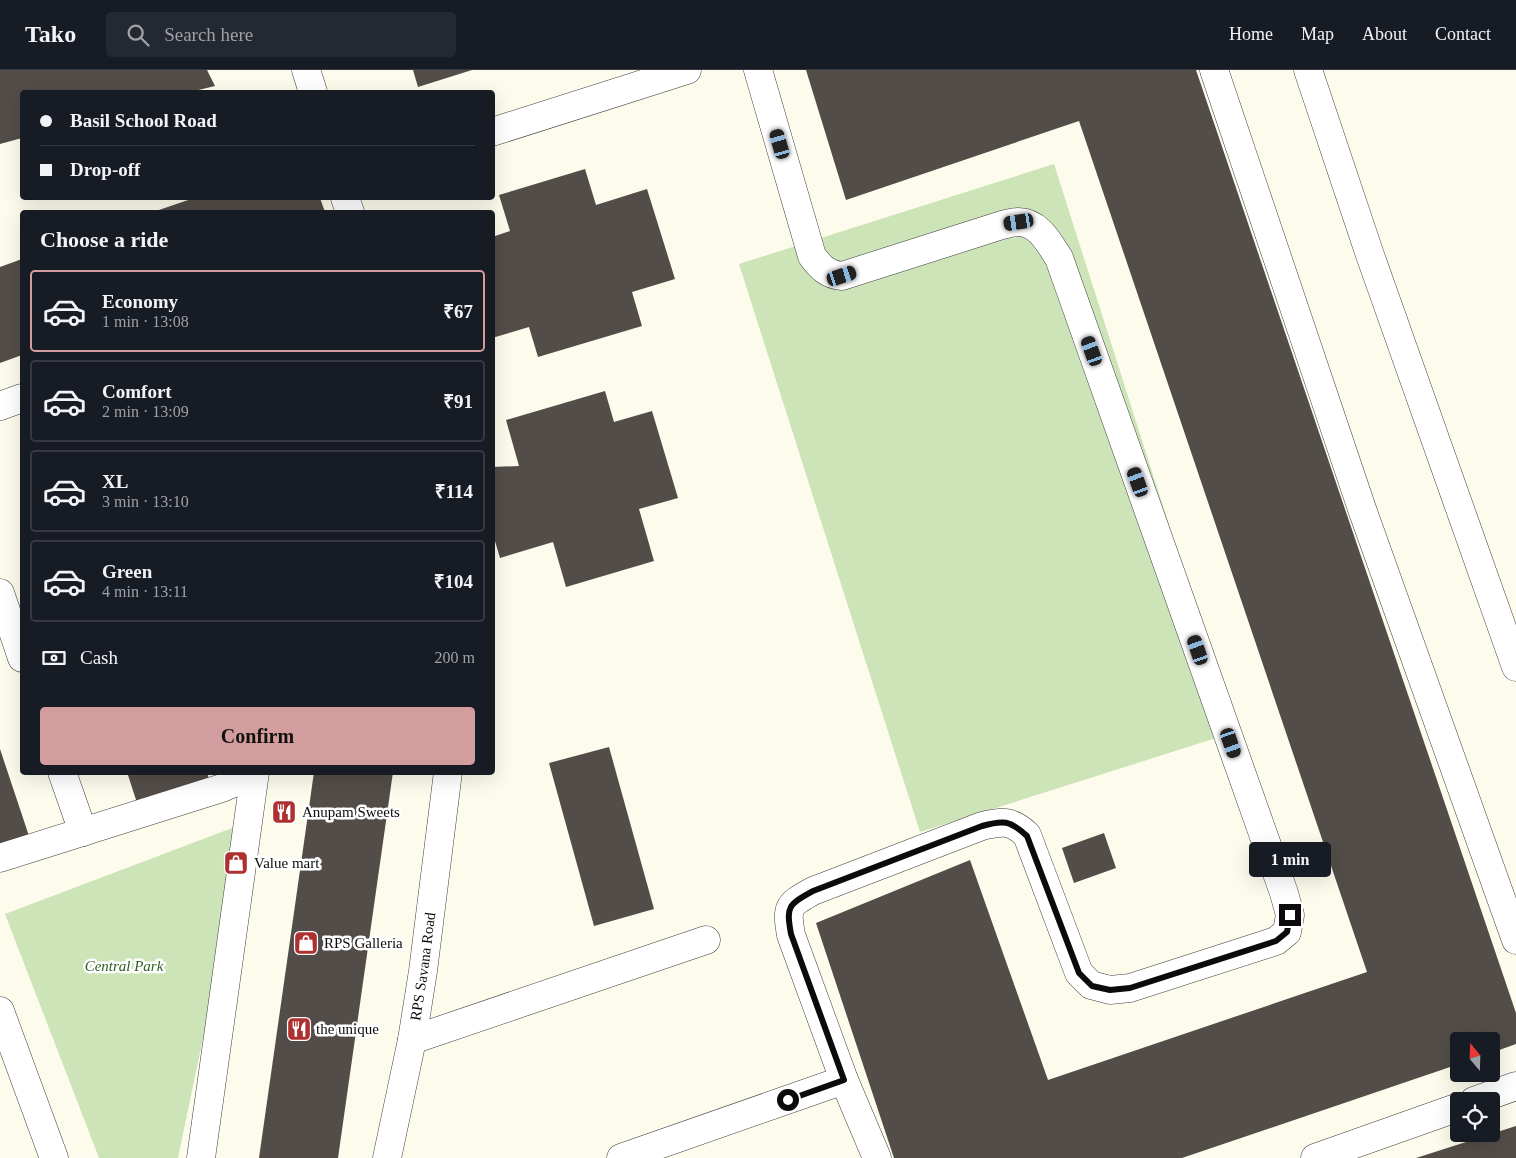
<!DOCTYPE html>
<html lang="en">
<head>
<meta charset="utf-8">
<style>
	:root { --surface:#171b24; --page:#242831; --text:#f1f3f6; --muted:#9ea1a6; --line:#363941; --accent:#d39c9d }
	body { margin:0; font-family:"Times New Roman",serif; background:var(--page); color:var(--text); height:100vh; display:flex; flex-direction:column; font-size:19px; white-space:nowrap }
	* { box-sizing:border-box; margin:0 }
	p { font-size:16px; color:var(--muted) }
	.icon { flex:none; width:28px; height:28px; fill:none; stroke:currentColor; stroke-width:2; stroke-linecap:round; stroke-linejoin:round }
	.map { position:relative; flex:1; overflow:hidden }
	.drawer { position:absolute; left:20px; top:140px; width:475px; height:565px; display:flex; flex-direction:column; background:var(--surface); border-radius:5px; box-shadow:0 5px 20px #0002 }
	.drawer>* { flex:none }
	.top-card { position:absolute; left:20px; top:20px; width:475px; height:110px; border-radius:5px; box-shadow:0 5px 20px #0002; display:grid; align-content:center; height:110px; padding:0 20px; background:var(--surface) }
	.needle { width:32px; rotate:341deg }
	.tools { position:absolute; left:1450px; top:962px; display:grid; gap:10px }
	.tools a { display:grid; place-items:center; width:50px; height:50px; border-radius:5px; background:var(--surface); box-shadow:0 5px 20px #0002; font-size:25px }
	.end { position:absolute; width:22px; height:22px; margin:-11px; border:6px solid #0b0b0b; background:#fff; box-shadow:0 0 0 2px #fff }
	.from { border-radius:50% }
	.bubble { position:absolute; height:35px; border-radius:5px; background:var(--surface); box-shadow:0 5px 20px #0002; font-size:16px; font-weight:700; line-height:35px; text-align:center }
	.car { position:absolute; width:15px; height:30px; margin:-15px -8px; border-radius:6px; box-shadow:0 0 4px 1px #0007; background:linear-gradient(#222 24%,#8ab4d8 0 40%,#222 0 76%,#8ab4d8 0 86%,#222 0) }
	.top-card b { display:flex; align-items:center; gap:18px; height:48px; font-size:19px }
	.top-card b+b { border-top:1px solid var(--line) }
	.top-card i { width:12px; height:12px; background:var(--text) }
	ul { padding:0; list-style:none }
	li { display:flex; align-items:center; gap:15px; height:82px; margin:0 10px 8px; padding:0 10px; border:2px solid var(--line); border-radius:5px }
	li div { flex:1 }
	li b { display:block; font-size:19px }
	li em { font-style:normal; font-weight:700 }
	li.selected { border-color:var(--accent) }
	li>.icon { width:45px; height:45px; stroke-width:1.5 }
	h2 { padding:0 20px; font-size:22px; line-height:60px }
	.pay { display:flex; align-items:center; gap:12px; height:55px; padding:0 20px; font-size:19px }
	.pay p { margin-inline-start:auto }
	.action { display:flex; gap:10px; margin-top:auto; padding:10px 20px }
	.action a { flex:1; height:58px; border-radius:5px; background:var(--accent); color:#111; font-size:20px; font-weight:700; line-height:58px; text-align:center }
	header { display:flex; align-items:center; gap:30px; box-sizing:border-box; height:70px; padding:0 25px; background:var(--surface); border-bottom:1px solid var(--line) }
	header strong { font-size:24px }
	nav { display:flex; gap:28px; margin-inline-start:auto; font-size:18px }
	.search { width:350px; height:45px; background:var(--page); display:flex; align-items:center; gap:12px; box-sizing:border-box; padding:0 18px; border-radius:5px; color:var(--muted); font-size:19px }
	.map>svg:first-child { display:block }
	.green { fill:#cde4b9 }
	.building { fill:#534d49 }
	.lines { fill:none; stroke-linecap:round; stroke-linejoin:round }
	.minor-casing { stroke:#3e3e3e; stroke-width:29 }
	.minor { stroke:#fff; stroke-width:28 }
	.route { stroke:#0b0b0b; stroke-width:6 }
	.labels { text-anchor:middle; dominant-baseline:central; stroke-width:5; stroke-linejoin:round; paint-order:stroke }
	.poi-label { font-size:15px; fill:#0b0b0b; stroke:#fff; text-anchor:start }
	.park-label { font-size:15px; font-style:italic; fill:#2c5c22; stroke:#fff }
	.street-label { font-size:15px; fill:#0b0b0b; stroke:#fff }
</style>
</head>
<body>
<header>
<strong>Tako</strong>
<div class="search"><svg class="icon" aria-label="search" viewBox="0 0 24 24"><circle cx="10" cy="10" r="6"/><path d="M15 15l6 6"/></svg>Search here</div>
<nav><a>Home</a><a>Map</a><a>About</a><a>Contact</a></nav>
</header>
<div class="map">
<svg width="1516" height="1088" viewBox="0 0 1516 1088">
	<rect width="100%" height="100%" fill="#fdfbeb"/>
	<path class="green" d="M1054,94L1235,662L920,762L739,194Z
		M248,752L178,1088H99L5,844Z"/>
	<path class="building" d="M0,0H207L215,16L190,22H22V68L0,74Z
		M413,0H472L418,17Z
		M806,0H1196L1516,943V974L1491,983V971H1459V994L1182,1088H894L816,853L970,790L1048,1010L1367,902L1079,51L846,130Z
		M585,99L596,135L647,119L675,209L632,222L642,256L538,287L529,257L492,268V167L510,161L499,125Z
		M194,128H320L325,142H153Z
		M22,189V285L0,293V197Z
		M605,321L614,352L652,341L678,428L639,439L654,491L566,517L553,472L500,488L492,461V397L519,396L506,350Z
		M609,677L654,839L594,856L549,693Z
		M0,679L29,766L0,776Z
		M127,702H207L210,713L138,736Z
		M314,702H393L338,1088H259Z
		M1104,763L1116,798L1074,813L1062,778Z
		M1516,1056V1088H1416Z"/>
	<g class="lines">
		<defs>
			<g id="minor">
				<path d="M306,0L313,22"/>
				<path d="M758,0L812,186C820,197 828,205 842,206L1002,155C1007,154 1013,152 1018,152C1039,152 1049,173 1059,188L1284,823L1290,845L1287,862L1276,871L1130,918L1110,920L1091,915L1079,903L1027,765C1011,750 1003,751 982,756L813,821C788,835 786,836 791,865L844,1010"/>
				<path d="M1214,0L1362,439L1516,870"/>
				<path d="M1308,0L1370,185L1516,597"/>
				<path d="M492,62L687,0"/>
				<path d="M345,128L350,142"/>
				<path d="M0,336L22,328"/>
				<path d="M0,523L22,588"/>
				<path d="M62,702L83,762"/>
				<path d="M0,788L222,718L243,709L252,702"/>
				<path d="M0,941L54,1088"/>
				<path d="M412,970L706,870"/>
				<path d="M1474,1031L1516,1016"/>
				<path d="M201,1088L255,702"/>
				<path id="s1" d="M387,1088L412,970L423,901L448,702"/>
				<path d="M621,1088L844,1010L877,1088"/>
				<path d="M1315,1088L1459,1037"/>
			</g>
		</defs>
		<use href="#minor" class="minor-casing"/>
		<use href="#minor" class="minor"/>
	</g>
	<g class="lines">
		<path class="route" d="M788,1030L844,1010L791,864C786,836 788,835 813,821L982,756C1003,750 1010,750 1027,766L1079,903L1092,916L1110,920L1130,918L1276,871L1287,862L1290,845"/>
	</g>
	<defs>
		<symbol id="restaurant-square" viewBox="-11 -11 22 22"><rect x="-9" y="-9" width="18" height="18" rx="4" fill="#ae3131" stroke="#fff"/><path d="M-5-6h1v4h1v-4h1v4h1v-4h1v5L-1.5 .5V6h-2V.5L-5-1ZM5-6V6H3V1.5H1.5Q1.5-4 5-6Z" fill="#fff"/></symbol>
		<symbol id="shop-square" viewBox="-11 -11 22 22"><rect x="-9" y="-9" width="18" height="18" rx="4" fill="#ae3131" stroke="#fff"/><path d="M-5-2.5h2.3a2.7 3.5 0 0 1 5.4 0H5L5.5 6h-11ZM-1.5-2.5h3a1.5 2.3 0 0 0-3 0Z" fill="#fff"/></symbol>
	</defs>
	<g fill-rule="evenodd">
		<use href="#restaurant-square" x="270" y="728" width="28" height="28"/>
		<use href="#shop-square" x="222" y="779" width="28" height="28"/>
		<use href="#shop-square" x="292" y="859" width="28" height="28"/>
		<use href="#restaurant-square" x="285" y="945" width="28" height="28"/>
	</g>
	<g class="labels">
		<g class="poi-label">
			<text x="302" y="742">Anupam Sweets</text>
			<text x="254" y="793">Value mart</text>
			<text x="324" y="873">RPS Galleria</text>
			<text x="316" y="959">the unique</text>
		</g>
		<g class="park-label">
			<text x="124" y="896">Central Park</text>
		</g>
		<g class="street-label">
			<text stroke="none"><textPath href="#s1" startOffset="195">RPS Savana Road</textPath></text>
		</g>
	</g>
</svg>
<div class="tools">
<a><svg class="needle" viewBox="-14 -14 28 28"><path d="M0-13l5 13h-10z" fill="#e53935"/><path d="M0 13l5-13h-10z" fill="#9ea1a6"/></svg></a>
<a><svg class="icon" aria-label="locate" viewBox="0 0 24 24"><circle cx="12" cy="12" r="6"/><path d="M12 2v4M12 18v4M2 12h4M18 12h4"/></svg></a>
</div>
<i class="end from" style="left:788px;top:1030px"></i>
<i class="end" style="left:1290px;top:845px"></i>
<div class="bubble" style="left:1249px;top:772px;width:82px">1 min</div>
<i class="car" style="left:780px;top:74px;rotate:344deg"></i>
<i class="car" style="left:1019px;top:152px;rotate:261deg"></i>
<i class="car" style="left:842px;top:206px;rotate:72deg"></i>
<i class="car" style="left:1092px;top:281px;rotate:340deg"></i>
<i class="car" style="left:1138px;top:412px;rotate:340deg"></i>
<i class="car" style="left:1198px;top:580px;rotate:341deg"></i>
<i class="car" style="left:1231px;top:673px;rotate:161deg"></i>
<div class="top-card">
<b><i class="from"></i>Basil School Road</b>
<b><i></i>Drop-off</b>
</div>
<section class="drawer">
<h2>Choose a ride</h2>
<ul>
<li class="selected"><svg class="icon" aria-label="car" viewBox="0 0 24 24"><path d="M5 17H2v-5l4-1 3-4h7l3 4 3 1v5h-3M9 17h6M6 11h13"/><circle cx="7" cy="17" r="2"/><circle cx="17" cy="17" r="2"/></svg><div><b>Economy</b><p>1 min · 13:08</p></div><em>₹67</em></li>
<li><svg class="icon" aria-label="car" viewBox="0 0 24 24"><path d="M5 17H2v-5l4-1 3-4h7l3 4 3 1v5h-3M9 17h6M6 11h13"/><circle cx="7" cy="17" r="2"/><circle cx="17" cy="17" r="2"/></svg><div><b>Comfort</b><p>2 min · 13:09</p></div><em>₹91</em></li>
<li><svg class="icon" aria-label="car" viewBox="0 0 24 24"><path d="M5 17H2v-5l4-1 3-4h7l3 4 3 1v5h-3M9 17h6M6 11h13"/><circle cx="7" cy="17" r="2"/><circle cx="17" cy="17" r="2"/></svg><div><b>XL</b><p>3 min · 13:10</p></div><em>₹114</em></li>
<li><svg class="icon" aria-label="car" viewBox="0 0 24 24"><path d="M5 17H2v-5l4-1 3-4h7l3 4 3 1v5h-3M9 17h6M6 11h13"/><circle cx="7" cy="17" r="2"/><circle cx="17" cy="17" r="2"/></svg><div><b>Green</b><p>4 min · 13:11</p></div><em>₹104</em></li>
</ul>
<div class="pay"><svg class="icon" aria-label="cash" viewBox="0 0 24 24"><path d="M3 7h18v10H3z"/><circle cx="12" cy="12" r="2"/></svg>Cash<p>200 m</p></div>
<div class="action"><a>Confirm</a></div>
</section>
</div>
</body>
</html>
